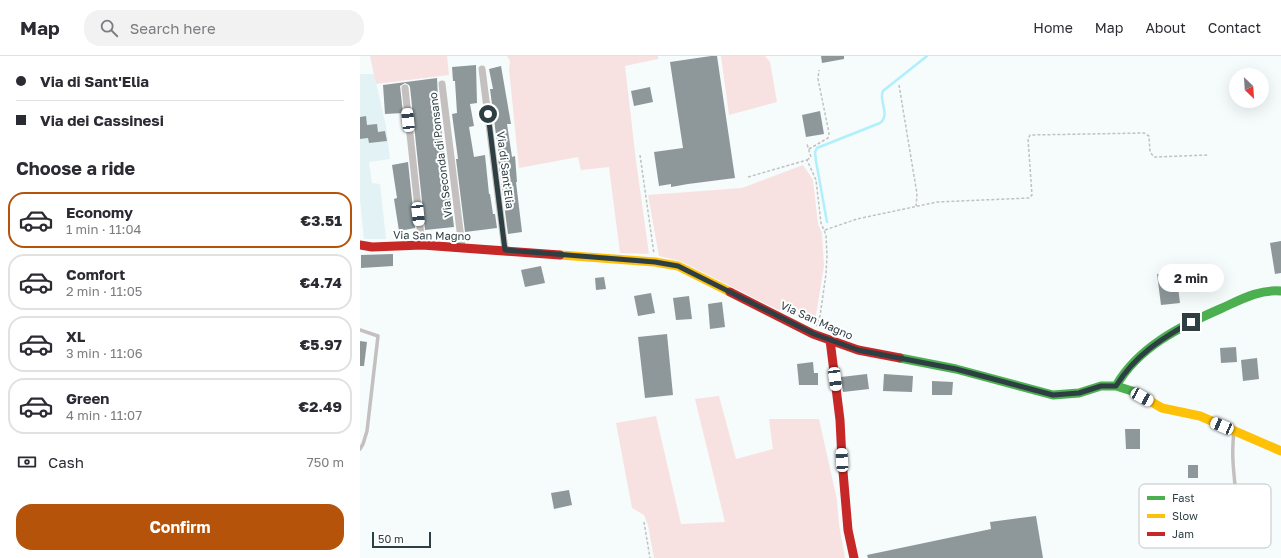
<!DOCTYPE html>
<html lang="en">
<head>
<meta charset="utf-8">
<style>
	:root { --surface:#fff; --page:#f2f2f3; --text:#2b2b33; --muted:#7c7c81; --line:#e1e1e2; --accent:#b45309 }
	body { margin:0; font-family:"Golos Text",sans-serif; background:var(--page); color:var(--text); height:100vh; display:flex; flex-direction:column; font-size:15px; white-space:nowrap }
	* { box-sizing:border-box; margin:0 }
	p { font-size:13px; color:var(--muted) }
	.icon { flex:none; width:22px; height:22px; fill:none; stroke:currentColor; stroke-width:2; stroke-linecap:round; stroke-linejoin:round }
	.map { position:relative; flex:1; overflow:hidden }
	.drawer { display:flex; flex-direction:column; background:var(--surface); width:360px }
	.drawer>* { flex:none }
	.guide { display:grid; align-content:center; height:88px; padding:0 16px; background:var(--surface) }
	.needle { width:26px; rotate:155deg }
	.tools { position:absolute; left:869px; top:12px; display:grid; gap:8px }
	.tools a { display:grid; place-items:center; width:40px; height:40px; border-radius:50%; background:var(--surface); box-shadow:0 4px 16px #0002; font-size:20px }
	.scale { position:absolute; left:12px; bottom:10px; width:59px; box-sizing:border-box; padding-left:4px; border:2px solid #2d3f43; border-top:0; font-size:11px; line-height:14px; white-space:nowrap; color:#2d3f43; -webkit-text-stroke:3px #fff; paint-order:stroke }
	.end { position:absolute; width:18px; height:18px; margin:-9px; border:5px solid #2d3f43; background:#fff; box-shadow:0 0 0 2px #fff }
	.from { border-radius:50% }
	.bubble { position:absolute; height:28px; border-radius:14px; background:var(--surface); box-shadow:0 4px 16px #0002; font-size:13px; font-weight:700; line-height:28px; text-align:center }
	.car { position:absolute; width:12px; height:24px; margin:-12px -6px; border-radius:5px; box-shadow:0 0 3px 1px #0007; background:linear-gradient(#fff 24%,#345 0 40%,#fff 0 76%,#345 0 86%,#fff 0) }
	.guide b { display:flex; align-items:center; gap:14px; height:38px; font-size:15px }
	.guide b+b { border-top:1px solid var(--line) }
	.guide i { width:10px; height:10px; background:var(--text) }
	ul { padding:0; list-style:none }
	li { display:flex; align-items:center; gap:12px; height:56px; margin:0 8px 6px; padding:0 8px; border:2px solid var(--line); border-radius:16px }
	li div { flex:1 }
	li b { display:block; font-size:15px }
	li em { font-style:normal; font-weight:700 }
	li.selected { border-color:var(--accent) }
	li>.icon { width:36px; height:36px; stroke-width:1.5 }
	h2 { padding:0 16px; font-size:18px; line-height:48px }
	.pay { display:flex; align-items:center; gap:10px; height:44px; padding:0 16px; font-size:15px }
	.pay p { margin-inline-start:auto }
	.cta { display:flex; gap:8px; margin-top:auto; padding:8px 16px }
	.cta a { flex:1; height:46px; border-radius:16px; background:var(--accent); color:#fff; font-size:16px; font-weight:700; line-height:46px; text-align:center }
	header { display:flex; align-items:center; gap:24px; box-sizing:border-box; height:56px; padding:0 20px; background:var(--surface); border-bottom:1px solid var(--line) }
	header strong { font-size:19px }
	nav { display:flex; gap:22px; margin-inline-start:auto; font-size:14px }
	.search { width:280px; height:36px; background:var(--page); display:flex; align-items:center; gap:10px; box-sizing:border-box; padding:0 14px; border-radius:16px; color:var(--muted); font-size:15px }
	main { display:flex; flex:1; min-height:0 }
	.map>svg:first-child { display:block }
	.built { fill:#e3f2f4 }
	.green { fill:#f8e2e1 }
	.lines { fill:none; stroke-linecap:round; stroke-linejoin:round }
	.stream { stroke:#aff0fc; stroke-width:2.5 }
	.building { fill:#8e989a }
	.path { stroke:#c2c1c1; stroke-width:1.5; stroke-dasharray:3 2; stroke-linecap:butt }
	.lane { stroke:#c5c0c0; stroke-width:3.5 }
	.street { stroke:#c5c0c0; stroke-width:7 }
	.fast { stroke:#4caf50; stroke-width:9 }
	.slow { stroke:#ffc107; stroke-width:9 }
	.jam { stroke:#c62828; stroke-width:9 }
	.route { stroke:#2d3f43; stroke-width:5 }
	.labels { text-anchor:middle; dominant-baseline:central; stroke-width:4; stroke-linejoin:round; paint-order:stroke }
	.street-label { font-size:11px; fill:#2d3f43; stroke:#fff }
	.key { fill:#fff; stroke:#c0c5c7; stroke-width:1 }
	.key-label { font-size:11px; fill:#2d3f43 }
</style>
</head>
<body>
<header>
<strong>Map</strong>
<div class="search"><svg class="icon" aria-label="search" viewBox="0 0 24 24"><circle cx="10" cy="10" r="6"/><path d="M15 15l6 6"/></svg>Search here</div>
<nav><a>Home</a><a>Map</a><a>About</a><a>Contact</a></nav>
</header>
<main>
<section class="drawer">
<div class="guide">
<b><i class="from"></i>Via di Sant'Elia</b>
<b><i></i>Via dei Cassinesi</b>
</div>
<h2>Choose a ride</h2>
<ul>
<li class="selected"><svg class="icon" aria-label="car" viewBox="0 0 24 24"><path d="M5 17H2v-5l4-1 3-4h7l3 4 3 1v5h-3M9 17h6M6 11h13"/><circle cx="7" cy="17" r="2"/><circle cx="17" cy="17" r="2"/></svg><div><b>Economy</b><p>1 min · 11:04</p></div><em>€3.51</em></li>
<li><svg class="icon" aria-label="car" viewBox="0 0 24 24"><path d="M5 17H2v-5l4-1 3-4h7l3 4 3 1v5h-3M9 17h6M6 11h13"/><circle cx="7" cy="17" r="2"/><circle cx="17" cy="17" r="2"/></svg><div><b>Comfort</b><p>2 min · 11:05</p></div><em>€4.74</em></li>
<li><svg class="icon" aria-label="car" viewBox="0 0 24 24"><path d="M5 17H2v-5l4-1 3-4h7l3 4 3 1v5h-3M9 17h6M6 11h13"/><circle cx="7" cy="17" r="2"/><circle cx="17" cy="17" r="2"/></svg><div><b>XL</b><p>3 min · 11:06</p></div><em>€5.97</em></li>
<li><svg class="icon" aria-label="car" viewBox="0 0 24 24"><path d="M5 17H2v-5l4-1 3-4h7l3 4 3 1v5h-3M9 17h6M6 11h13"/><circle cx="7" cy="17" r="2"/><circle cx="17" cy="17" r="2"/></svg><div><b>Green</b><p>4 min · 11:07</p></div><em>€2.49</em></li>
</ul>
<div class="pay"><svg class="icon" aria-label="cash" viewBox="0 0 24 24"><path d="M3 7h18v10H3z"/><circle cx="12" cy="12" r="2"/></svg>Cash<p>750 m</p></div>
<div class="cta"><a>Confirm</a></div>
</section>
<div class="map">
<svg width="921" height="502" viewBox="0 0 921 502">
	<rect width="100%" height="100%" fill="#f6fbfb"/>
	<path class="built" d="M0,18H14L26,70L30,103L9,106L12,127L20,128L26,183H4L0,144Z"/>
	<path class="green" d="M10,0H87L89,19L16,28Z
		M147,0H298V3L265,10L276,105L289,198L260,197L249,111L221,114L218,101L159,112L149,13L150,5Z
		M361,0H405L410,6L417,46L369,59Z
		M443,109L453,124L458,168L462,177L464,210L455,265L418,254L320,205L299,200L288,139L382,132Z
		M359,340L376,403L413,393L409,363H459L477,444L479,469L485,502H294L288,469L284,459L272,452L256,367L296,360L321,468L365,466L335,343Z"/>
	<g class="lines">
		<path class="stream" d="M467,166L456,105L455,96L457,92L520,67C531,58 518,45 523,35L567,0"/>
	</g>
	<path class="building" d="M351,0H357L375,122L328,128L311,131V128L299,130L294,96L323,92L310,6Z
		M461,0H484V3L462,7Z
		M116,9L117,47L110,48L114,70L109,71L114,101L125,99L129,138H130L133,158H135L137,172L105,176L96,103H98L92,58L97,57L95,25H93L92,11Z
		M141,10L151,68H147L152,101L155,100L157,126H156L162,176L148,178L138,102H139L130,33H133L129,13Z
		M77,22L78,42L77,43L84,93H83L85,105H86L94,171L65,174L50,31L49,29L45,27L40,30L43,57L25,58L23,29Z
		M290,31L293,46L274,50L271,35Z
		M460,55L464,78L446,81L442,59Z
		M6,60L7,69L17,68L18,76L25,75L27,85L9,87L8,82L0,83V61Z
		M48,106L55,172L39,175L34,143L37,142L32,109Z
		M921,185V217L915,218L910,187Z
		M33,198V210L1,212V199Z
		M181,210L185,227L165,231L161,214Z
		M816,216L820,247L801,249L797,218Z
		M244,221L246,233L236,234L235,222Z
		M291,237L295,257L278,260L274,240Z
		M329,240L332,263L316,264L313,242Z
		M362,246L365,271L350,273L348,248Z
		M307,278L313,339L285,342L278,281Z
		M0,285L7,286L4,310H0Z
		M876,291L877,306L861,307L860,292Z
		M897,302L899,323L883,325L881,304Z
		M453,306L454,317H458V329H439L437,308Z
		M507,318L509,333L483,336L481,321Z
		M524,318L553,320L552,336L523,335Z
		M572,325L593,326L592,339H572Z
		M765,373H780V393H766Z
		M828,409H838V422H828Z
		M209,434L212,449L194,453L191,437Z
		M676,460L683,502H508L507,499L631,473L630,466Z"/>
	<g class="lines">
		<path class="path" d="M539,29L557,138L556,150
			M449,93L468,82L469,77L458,23L459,14
			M280,99L294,198
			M447,104L451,101L447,88
			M388,121L447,104L456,124L461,167L466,179L467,200L466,218L460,260L456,270
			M465,174L497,163L577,146L669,142L672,139L668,83L670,79L784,77L789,80L790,96L794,101L849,99
			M284,466L290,502"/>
		<path class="lane" d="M0,274L18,280L7,375L3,388L0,393
			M874,376C871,397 874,418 876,439"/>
		<path class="street" d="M122,13L145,194
			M82,28L102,191
			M45,32L62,189"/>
		<path class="fast" d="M540,302L596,313L693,339L719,337L741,330H756L772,335L778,338
			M756,330C778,291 821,270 860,253C880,244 899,233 921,235"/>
		<path class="slow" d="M200,199L295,206L318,210L370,236
			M778,338L802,352L840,360L921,395"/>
		<path class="jam" d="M0,189L12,191L62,189L200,199
			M370,236L453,278L498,294L540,302
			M470,284L480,364L482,404L488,474L494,502"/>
	</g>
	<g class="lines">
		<path class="route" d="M128,58L145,194L295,206L318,210L454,278L498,294L596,313L693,339L719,337L741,330H756C775,299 801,283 831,266"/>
	</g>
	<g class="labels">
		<g class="street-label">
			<text transform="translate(80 99) rotate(-97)">Via Seconda di Ponsano</text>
			<text transform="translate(146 114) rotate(83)">Via di Sant'Elia</text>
			<text transform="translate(72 179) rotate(1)">Via San Magno</text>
			<text transform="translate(457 264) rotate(24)">Via San Magno</text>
		</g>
	</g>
	<rect x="779" y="428" width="132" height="64" rx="6" class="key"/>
	<rect x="787" y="440" width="18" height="4" fill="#4caf50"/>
	<rect x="787" y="458" width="18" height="4" fill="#ffc107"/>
	<rect x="787" y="476" width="18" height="4" fill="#c62828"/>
	<g class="key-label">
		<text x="812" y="446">Fast</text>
		<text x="812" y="464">Slow</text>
		<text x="812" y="482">Jam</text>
	</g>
</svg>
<div class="tools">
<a><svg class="needle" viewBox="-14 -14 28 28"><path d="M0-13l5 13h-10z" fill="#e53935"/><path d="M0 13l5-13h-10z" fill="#7c7c81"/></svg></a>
</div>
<div class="scale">50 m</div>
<i class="end from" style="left:128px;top:58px"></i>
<i class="end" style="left:831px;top:266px"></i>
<div class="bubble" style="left:798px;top:208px;width:66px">2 min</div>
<i class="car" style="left:48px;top:64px;rotate:354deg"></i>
<i class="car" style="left:58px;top:158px;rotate:174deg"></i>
<i class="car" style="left:475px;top:323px;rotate:173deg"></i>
<i class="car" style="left:782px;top:341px;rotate:119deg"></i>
<i class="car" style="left:862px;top:370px;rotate:293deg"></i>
<i class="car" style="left:482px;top:404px;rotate:357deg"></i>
</div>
</main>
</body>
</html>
